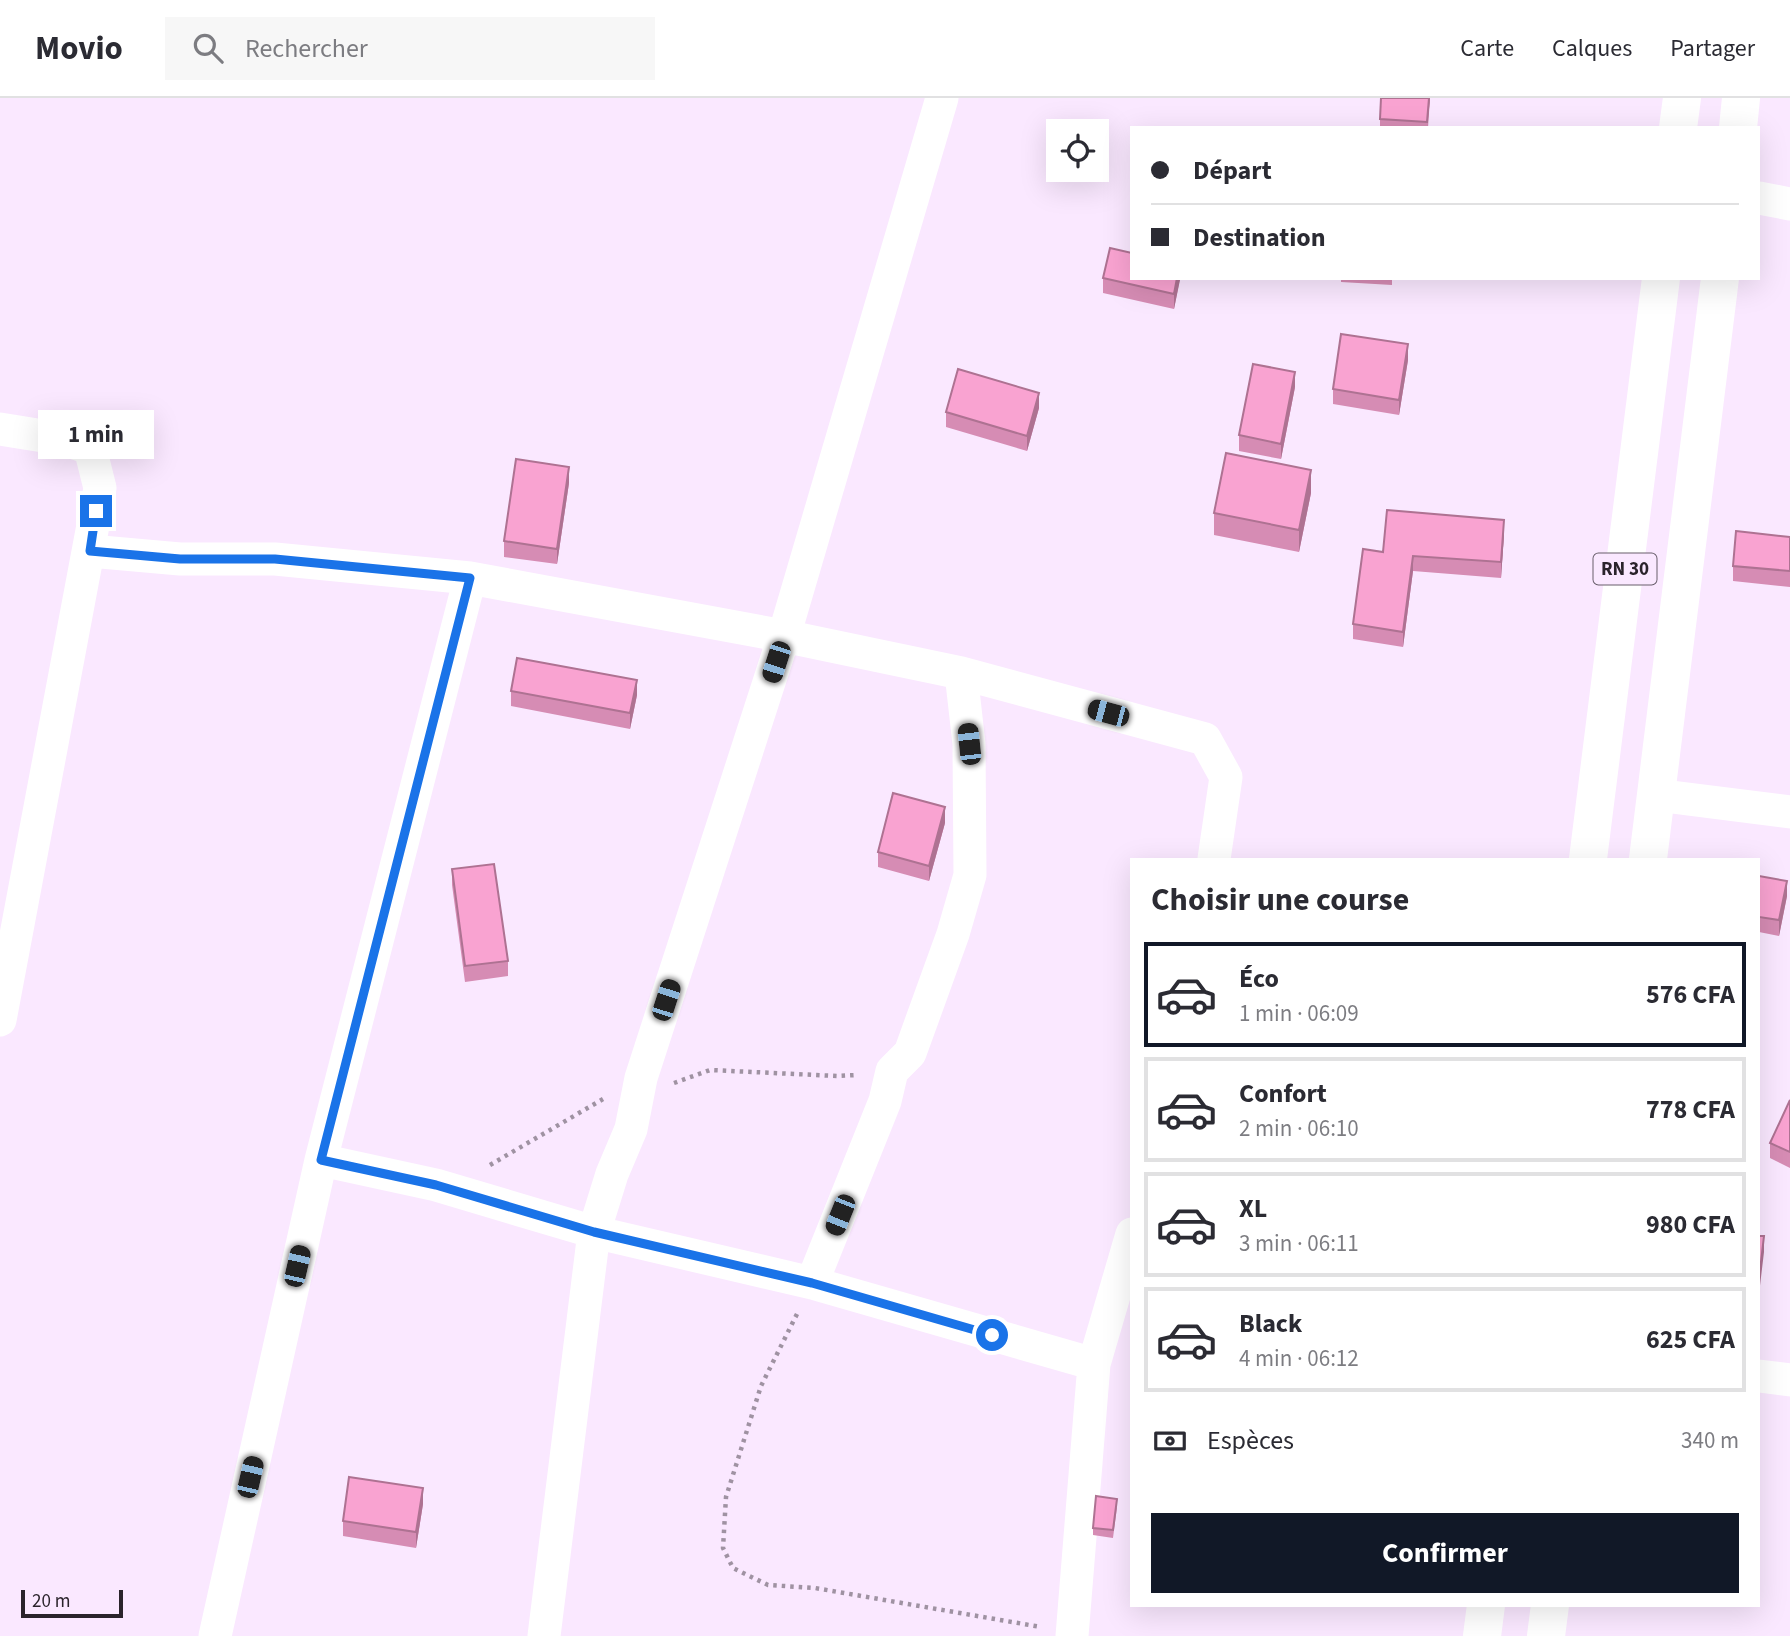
<!DOCTYPE html>
<html lang="fr">
<head>
<meta charset="utf-8">
<style>
	:root { --surface:#fff; --page:#f7f7f7; --text:#2b2b33; --muted:#7c7c81; --line:#e1e1e2; --accent:#111827 }
	body { margin:0; font-family:"Source Sans 3",sans-serif; background:var(--page); color:var(--text); height:100vh; display:flex; flex-direction:column; font-size:26px; white-space:nowrap }
	* { box-sizing:border-box; margin:0 }
	p { font-size:23px; color:var(--muted) }
	.icon { flex:none; width:38px; height:38px; fill:none; stroke:currentColor; stroke-width:2; stroke-linecap:round; stroke-linejoin:round }
	.map { position:relative; flex:1; overflow:hidden }
	.side { position:absolute; left:1130px; top:760px; width:630px; height:749px; display:flex; flex-direction:column; background:var(--surface); border-radius:0px; box-shadow:0 7px 28px #0002 }
	.side>* { flex:none }
	.hud { position:absolute; left:1130px; top:28px; width:630px; height:154px; border-radius:0px; box-shadow:0 7px 28px #0002; display:grid; align-content:center; height:154px; padding:0 21px; background:var(--surface) }
	.tools { position:absolute; left:1046px; top:21px; display:grid; gap:14px }
	.tools a { display:grid; place-items:center; width:63px; height:63px; border-radius:0px; background:var(--surface); box-shadow:0 7px 28px #0002; font-size:35px }
	.scale { position:absolute; left:21px; bottom:18px; width:102px; box-sizing:border-box; padding-left:7px; border:4px solid #2a232b; border-top:0; font-size:19px; line-height:24px; white-space:nowrap; color:#2a232b; -webkit-text-stroke:5px #fae8ff; paint-order:stroke }
	.end { position:absolute; width:32px; height:32px; margin:-16px; border:9px solid #1a73e8; background:#fff; box-shadow:0 0 0 4px #fff }
	.from { border-radius:50% }
	.bubble { position:absolute; height:49px; border-radius:0px; background:var(--surface); box-shadow:0 7px 28px #0002; font-size:23px; font-weight:700; line-height:49px; text-align:center }
	.car { position:absolute; width:21px; height:42px; margin:-21px -10px; border-radius:9px; box-shadow:0 0 5px 2px #0007; background:linear-gradient(#222 24%,#8ab4d8 0 40%,#222 0 76%,#8ab4d8 0 86%,#222 0) }
	.hud b { display:flex; align-items:center; gap:24px; height:66px; font-size:26px }
	.hud b+b { border-top:2px solid var(--line) }
	.hud i { width:18px; height:18px; background:var(--text) }
	ul { padding:0; list-style:none }
	li { display:flex; align-items:center; gap:21px; height:105px; margin:0 14px 10px; padding:0 7px; border:4px solid var(--line); border-radius:0px }
	li div { flex:1 }
	li b { display:block; font-size:26px }
	li em { font-style:normal; font-weight:700 }
	li.selected { border-color:var(--accent) }
	li>.icon { width:63px; height:63px; stroke-width:1.5 }
	h2 { padding:0 21px; font-size:32px; line-height:84px }
	.pay { display:flex; align-items:center; gap:18px; height:77px; padding:0 21px; font-size:26px }
	.pay p { margin-inline-start:auto }
	.button { display:flex; gap:14px; margin-top:auto; padding:14px 21px }
	.button a { flex:1; height:80px; border-radius:0px; background:var(--accent); color:#fff; font-size:28px; font-weight:700; line-height:80px; text-align:center }
	header { display:flex; align-items:center; gap:42px; box-sizing:border-box; height:98px; padding:0 35px; background:var(--surface); border-bottom:2px solid var(--line) }
	header strong { font-size:33px }
	nav { display:flex; gap:38px; margin-inline-start:auto; font-size:24px }
	.search { width:490px; height:63px; background:var(--page); display:flex; align-items:center; gap:18px; box-sizing:border-box; padding:0 24px; border-radius:0px; color:var(--muted); font-size:26px }
	.map>svg:first-child { display:block }
	.lines { fill:none; stroke-linecap:round; stroke-linejoin:round }
	.path { stroke:#9f92a2; stroke-width:4.5; stroke-dasharray:3.5 5; stroke-linecap:butt }
	.street { stroke:#fff; stroke-width:33 }
	.primary { stroke:#fff; stroke-width:38 }
	.wall { fill:#d68cb4 }
	.shaded-wall { fill:#ae7292 }
	.building { fill:#f9a3d1; stroke:#ae7292; stroke-width:2 }
	.route { stroke:#1a73e8; stroke-width:9 }
	.labels { text-anchor:middle; dominant-baseline:central; stroke-width:5; stroke-linejoin:round; paint-order:stroke }
	.shield { fill:#fae8ff; stroke:#685e6b; stroke-width:2 }
	.shield-label { font-size:19px; font-weight:bold; fill:#2a232b }
</style>
</head>
<body>
<header>
<strong>Movio</strong>
<div class="search"><svg class="icon" aria-label="search" viewBox="0 0 24 24"><circle cx="10" cy="10" r="6"/><path d="M15 15l6 6"/></svg>Rechercher</div>
<nav><a>Carte</a><a>Calques</a><a>Partager</a></nav>
</header>
<div class="map">
<svg width="1790" height="1538" viewBox="0 0 1790 1538">
	<rect width="100%" height="100%" fill="#fae8ff"/>
	<g class="lines">
		<path class="path" d="M674,985L710,972L837,978L856,977
			M490,1067L603,1001
			M797,1216L761,1288L726,1399L723,1450L733,1470L768,1487L815,1490L1041,1529"/>
		<path class="street" d="M1759,100L1790,106
			M0,331L62,341L90,350L100,390L0,922
			M90,453L180,461H275L470,480L784,538L961,575L1205,641L1226,679L1214,761
			M1656,697L1790,714
			M321,1062L436,1087L594,1134L812,1185L1094,1266
			M812,1185L885,1003L892,973L910,955L953,836L970,777L969,646L961,575
			M1759,1278L1790,1282
			M215,1538L321,1062L470,480
			M544,1538L594,1134L612,1076L631,1031L641,980L784,538L942,0
			M1072,1538L1094,1266L1132,1136"/>
		<path class="primary" d="M1678,30L1682,0
			M1738,30L1741,0
			M1588,761L1661,180
			M1648,761L1720,180
			M1482,1538L1486,1507
			M1546,1538L1550,1507"/>
	</g>
	<path class="wall" d="M1430,0L1428,30H1380V21Z
		M1103,180H1180L1174,211L1103,195Z
		M1341,180H1392V187L1341,184Z
		M1408,262L1399,317L1333,306V291Z
		M1295,289L1281,361L1239,353V337Z
		M1039,310L1027,353L946,329V314Z
		M569,385L557,466L504,459V443Z
		M1311,395L1299,454L1214,437V415Z
		M1504,437L1501,480L1413,473L1403,549L1353,541V526L1383,454Z
		M1790,439V489L1733,483V468Z
		M511,593L637,597L630,631L511,608Z
		M945,725L929,783L878,769V754Z
		M452,771L508,863V878L465,884L452,787Z
		M1759,778L1787,798L1779,838L1759,834Z
		M1790,1002V1070L1770,1060V1045Z
		M423,1406L416,1450L343,1438V1423Z
		M1117,1409L1113,1440L1093,1437V1430Z"/>
	<path class="shaded-wall" d="M1429,0H1430L1427,30Z
		M1177,180H1180V182L1174,211V196Z
		M1408,246V262L1399,317V302Z
		M1295,274V289L1281,361V346Z
		M1039,295V310L1027,353V338Z
		M569,369V385L557,466V451Z
		M1311,372V395L1299,454V432Z
		M1504,422V437L1501,480V464Z
		M1413,458V473L1403,549V534Z
		M637,582V597L630,631V615Z
		M945,709V725L929,783V768Z
		M1787,783V798L1779,838V822Z
		M1764,1138V1154L1759,1196V1181Z
		M423,1390V1406L416,1450V1434Z"/>
	<path class="building" d="M1381,0H1429L1427,24L1380,21Z
		M1110,150L1132,155V180H1177L1174,196L1103,180Z
		M1341,236L1408,246L1399,302L1333,291Z
		M1253,266L1295,274L1281,346L1239,337Z
		M958,271L1039,295L1027,338L946,314Z
		M1226,355L1311,372L1299,432L1214,415Z
		M516,361L569,369L557,451L504,443Z
		M1387,412L1504,422L1501,464L1413,458L1403,534L1353,526L1363,451L1383,454Z
		M1736,433L1790,439V473L1733,468Z
		M517,560L637,582L630,615L511,593Z
		M893,695L945,709L929,768L878,754Z
		M494,766L508,863L465,868L452,771Z
		M1759,778L1787,783L1779,822L1759,819Z
		M1790,1002V1054L1770,1045Z
		M1759,1138H1764L1759,1181Z
		M349,1379L423,1390L416,1434L343,1423Z
		M1096,1398L1117,1401L1113,1432L1093,1430Z"/>
	<g class="lines">
		<path class="route" d="M96,413L90,453L180,461H275L470,480L321,1062L436,1087L594,1134L812,1185L992,1237"/>
	</g>
	<g class="labels">
		<rect class="shield" x="1593.5" y="455.5" width="63" height="31" rx="5"/>
		<g class="shield-label">
			<text x="1625" y="471">RN 30</text>
		</g>
	</g>
</svg>
<div class="tools">
<a><svg class="icon" aria-label="locate" viewBox="0 0 24 24"><circle cx="12" cy="12" r="6"/><path d="M12 2v4M12 18v4M2 12h4M18 12h4"/></svg></a>
</div>
<div class="scale">20 m</div>
<i class="end from" style="left:992px;top:1237px"></i>
<i class="end" style="left:96px;top:413px"></i>
<div class="bubble" style="left:38px;top:312px;width:116px">1 min</div>
<i class="car" style="left:776px;top:564px;rotate:198deg"></i>
<i class="car" style="left:1108px;top:615px;rotate:285deg"></i>
<i class="car" style="left:969px;top:646px;rotate:354deg"></i>
<i class="car" style="left:666px;top:902px;rotate:18deg"></i>
<i class="car" style="left:840px;top:1117px;rotate:202deg"></i>
<i class="car" style="left:297px;top:1168px;rotate:13deg"></i>
<i class="car" style="left:250px;top:1379px;rotate:13deg"></i>
<div class="hud">
<b><i class="from"></i>Départ</b>
<b><i></i>Destination</b>
</div>
<section class="side">
<h2>Choisir une course</h2>
<ul>
<li class="selected"><svg class="icon" aria-label="car" viewBox="0 0 24 24"><path d="M5 17H2v-5l4-1 3-4h7l3 4 3 1v5h-3M9 17h6M6 11h13"/><circle cx="7" cy="17" r="2"/><circle cx="17" cy="17" r="2"/></svg><div><b>Éco</b><p>1 min · 06:09</p></div><em>576 CFA</em></li>
<li><svg class="icon" aria-label="car" viewBox="0 0 24 24"><path d="M5 17H2v-5l4-1 3-4h7l3 4 3 1v5h-3M9 17h6M6 11h13"/><circle cx="7" cy="17" r="2"/><circle cx="17" cy="17" r="2"/></svg><div><b>Confort</b><p>2 min · 06:10</p></div><em>778 CFA</em></li>
<li><svg class="icon" aria-label="car" viewBox="0 0 24 24"><path d="M5 17H2v-5l4-1 3-4h7l3 4 3 1v5h-3M9 17h6M6 11h13"/><circle cx="7" cy="17" r="2"/><circle cx="17" cy="17" r="2"/></svg><div><b>XL</b><p>3 min · 06:11</p></div><em>980 CFA</em></li>
<li><svg class="icon" aria-label="car" viewBox="0 0 24 24"><path d="M5 17H2v-5l4-1 3-4h7l3 4 3 1v5h-3M9 17h6M6 11h13"/><circle cx="7" cy="17" r="2"/><circle cx="17" cy="17" r="2"/></svg><div><b>Black</b><p>4 min · 06:12</p></div><em>625 CFA</em></li>
</ul>
<div class="pay"><svg class="icon" aria-label="cash" viewBox="0 0 24 24"><path d="M3 7h18v10H3z"/><circle cx="12" cy="12" r="2"/></svg>Espèces<p>340 m</p></div>
<div class="button"><a>Confirmer</a></div>
</section>
</div>
</body>
</html>
